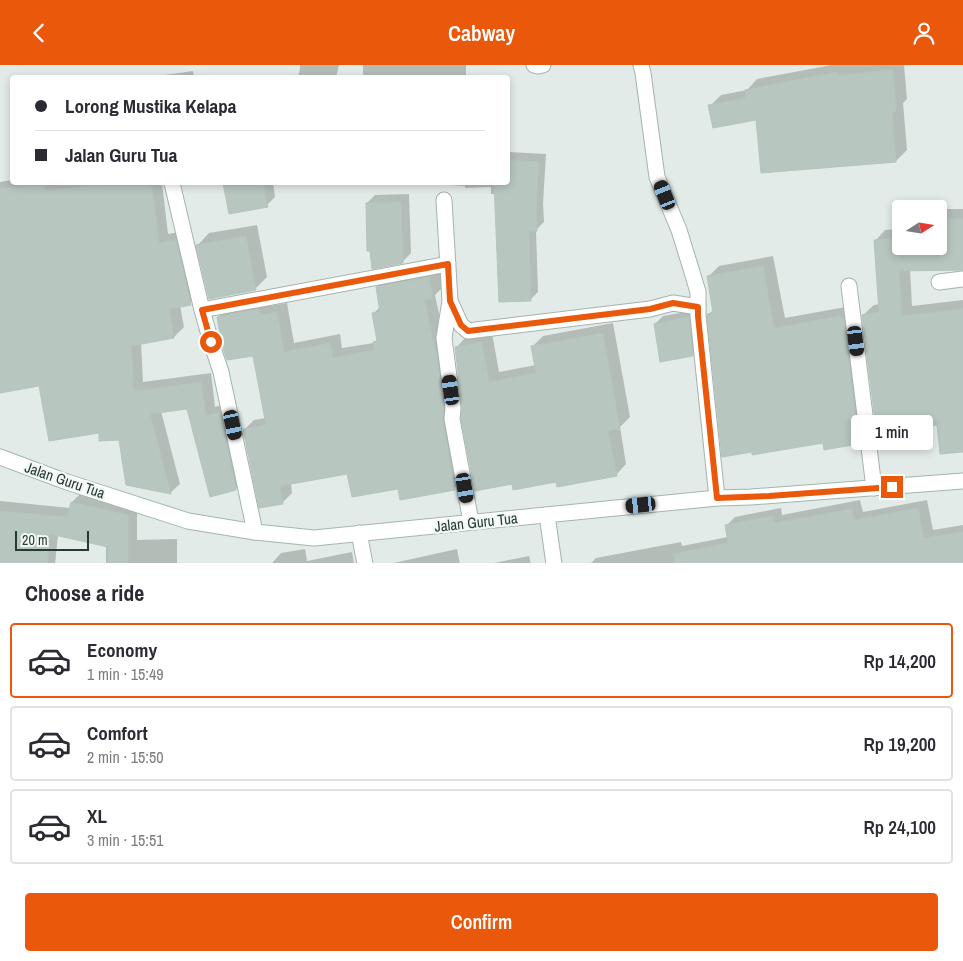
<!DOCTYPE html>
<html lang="en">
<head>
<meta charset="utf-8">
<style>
	:root { --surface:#fff; --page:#f7f7f7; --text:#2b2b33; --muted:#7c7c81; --line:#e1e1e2; --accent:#ea580c }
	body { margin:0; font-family:"Archivo Narrow",sans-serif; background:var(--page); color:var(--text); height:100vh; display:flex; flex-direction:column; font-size:19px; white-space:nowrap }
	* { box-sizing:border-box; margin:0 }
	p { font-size:16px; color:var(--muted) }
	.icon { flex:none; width:28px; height:28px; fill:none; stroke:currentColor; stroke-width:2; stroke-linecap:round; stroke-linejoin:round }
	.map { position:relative; height:498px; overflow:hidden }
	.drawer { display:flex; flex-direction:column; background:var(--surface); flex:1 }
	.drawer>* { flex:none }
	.hud { position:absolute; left:10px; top:10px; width:500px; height:110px; border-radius:5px; box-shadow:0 2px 8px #0003; display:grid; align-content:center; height:110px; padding:0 25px; background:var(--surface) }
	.needle { width:32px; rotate:78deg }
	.tools { position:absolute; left:892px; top:135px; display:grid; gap:10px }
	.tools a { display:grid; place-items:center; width:55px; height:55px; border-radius:5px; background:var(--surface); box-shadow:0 2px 8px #0003; font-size:25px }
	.scale { position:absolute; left:15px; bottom:12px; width:74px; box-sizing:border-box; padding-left:5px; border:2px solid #243b34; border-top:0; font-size:14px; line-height:18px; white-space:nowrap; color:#243b34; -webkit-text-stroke:4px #f3f8f5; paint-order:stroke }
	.end { position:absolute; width:22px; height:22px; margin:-11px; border:6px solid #ea580c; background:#fff; box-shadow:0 0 0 2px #fff }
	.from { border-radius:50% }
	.bubble { position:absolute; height:35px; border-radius:5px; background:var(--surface); box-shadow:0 2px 8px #0003; font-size:16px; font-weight:600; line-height:35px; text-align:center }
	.car { position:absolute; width:15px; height:30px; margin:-15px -8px; border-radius:6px; box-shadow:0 0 4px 1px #0007; background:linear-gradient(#222 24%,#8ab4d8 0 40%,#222 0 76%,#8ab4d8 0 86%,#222 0) }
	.hud b { display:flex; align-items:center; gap:18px; height:48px; font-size:19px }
	.hud b+b { border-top:1px solid var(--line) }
	.hud i { width:12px; height:12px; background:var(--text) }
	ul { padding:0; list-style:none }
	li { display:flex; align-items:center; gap:15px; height:75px; margin:0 10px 8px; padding:0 15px; border:2px solid var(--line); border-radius:5px }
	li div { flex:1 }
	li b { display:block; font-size:19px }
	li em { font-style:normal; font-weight:600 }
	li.selected { border-color:var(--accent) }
	li>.icon { width:45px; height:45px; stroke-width:1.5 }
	h2 { padding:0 25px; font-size:22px; line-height:60px }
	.action { display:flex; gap:10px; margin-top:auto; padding:10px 25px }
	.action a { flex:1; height:58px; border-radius:5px; background:var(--accent); color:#fff; font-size:20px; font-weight:600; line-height:58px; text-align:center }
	header { display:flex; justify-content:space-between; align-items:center; height:65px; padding:0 25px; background:var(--accent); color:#fff; font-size:22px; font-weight:600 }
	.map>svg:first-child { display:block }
	.shadow { fill:#0003 }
	.building { fill:#b8c6c0; stroke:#b5c4be }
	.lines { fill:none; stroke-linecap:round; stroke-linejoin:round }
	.minor-casing { stroke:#a5b3ae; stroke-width:17 }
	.secondary-casing { stroke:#a2b6ae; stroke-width:17 }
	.minor { stroke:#fff; stroke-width:15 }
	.secondary { stroke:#fff; stroke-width:15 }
	.route { stroke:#ea580c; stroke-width:6 }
	.labels { text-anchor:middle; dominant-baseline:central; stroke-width:4.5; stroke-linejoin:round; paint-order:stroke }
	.street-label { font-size:15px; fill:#243b34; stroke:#f3f8f5 }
</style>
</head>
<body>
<header><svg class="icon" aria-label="back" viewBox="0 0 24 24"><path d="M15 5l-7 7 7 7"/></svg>Cabway<svg class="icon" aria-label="person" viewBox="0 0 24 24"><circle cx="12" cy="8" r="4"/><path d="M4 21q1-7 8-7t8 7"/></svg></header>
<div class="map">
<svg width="963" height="499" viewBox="0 0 963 499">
	<rect width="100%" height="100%" fill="#e2ebe7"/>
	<path class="shadow" d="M300,0H339L336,12H298L300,4Z
		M363,0H466V12H363Z
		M832,0H904L907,34L903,38L907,85L896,96L758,54L710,41L721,30L747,25L757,14Z
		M193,6L194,12H163L165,10Z
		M508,87L546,89L543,139L544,157L536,165L538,227L530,235L496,129H491V122L465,123V121L450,120V118H508Z
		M12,115V118H162L168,169L185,166L200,229L190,238L180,240L184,262L174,272L141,278L143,317L211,308L215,342L229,338L245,414L236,424L211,430L188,342L161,346L180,419L170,428L120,373L100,367L40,319L0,327V117Z
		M225,118H273L275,132L267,140L230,148Z
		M409,129L411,188L402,197L367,138L375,130Z
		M939,144H963V204H910L912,241L963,235V386L938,358L863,250L874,240L880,239L875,176L885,165L901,164V181H939Z
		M257,160L267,212L255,224L198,180L209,168Z
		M773,191L785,253L851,241L868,367L858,378L824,376L709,249L714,244L708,212L719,201Z
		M439,203L442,223L435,230L445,277L465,414L455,423L401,433L399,423L348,408L291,418L292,428L283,437L244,365L254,355L266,353L254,289L218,252L228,242L269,235L270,241L287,238L294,278L340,269L342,283L374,278L378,273L373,249L380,242L377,222L387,213Z
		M697,245L700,281L692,290L655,259L663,251Z
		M613,258L630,352L620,362L626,399L616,410L557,415L513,417L464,342L456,283L466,272L492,268L499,307L536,300L533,281L543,271Z
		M81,428L137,440V475L177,474V499H106V481L58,470L55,499H0V436L70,443L72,437Z
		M860,435L863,447L927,435L933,465L963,460V499H590L596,493L681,477L682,481L728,472L726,461L735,452L781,443L782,450Z
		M305,484L307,496L352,487L354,499H273V497L281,488Z
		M457,484L460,499H389Z
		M529,491L531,499H489Z"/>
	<path class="building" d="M893,5L896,46L892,47L896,97L761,108L756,55L713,63L708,40L746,33L745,25L837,7L838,10Z
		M508,95L539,97L536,148L537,166H529L531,236L499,237L494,118H508Z
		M38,118H44L46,126L110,118H146L147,122L152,121L159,178L176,175L191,240L169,244L174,273L131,281L134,326L201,317L206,351L220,347L236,425L210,432L187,344L150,349L171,429L126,420L119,375L99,376V368L49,376L39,321L0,328V124Z
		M223,118H263L268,142L229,149Z
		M401,137L403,198L372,204L370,186H367L366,138Z
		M939,154H963V205L899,206L902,251L963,244V387L940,389L937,360L877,371L862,250L879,247L874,175L896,173L897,181H939Z
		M246,171L256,225L209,234L196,180Z
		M763,201L774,263L840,251L841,254L844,253L858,379L824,385L823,378L752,390V387L722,392L707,251V249L713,248L707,211Z
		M429,212L433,234L425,235L435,286H436L444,343L443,356L455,425L400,435L398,424L352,432L347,409L280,421L283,439L259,443L243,364L266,360L253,291L227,295L222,280L217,252L259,244L261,250L277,247L284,287L330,278L333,293L374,285L373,277L377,276L372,248L380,247L376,222Z
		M689,252L693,291L660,297L654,259Z
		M603,268L620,364L608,366L617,411L557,422L556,417L513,425L512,419L475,426L461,354L462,342L455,282L482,277L489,317L536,308L531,281Z
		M71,437L128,450V498H108V482L50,469L47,499H0V446L67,452Z
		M918,443L924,473L963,467V499H675L674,489L728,478L725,460L772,451L774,458L852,444L854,455Z"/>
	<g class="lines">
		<defs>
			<path id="minor" d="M534,0L538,1L543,0
				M641,0L643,8L657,112L679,165L692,207L698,227V251L717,433
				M172,118L202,245L211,277L221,307L255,467
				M444,135L450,236L444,273L453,343L452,354L471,457
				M939,217L963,214
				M849,221L874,423
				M450,236L461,260L468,266L650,244L673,238L698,242
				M202,245L448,199
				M547,450L554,499
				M359,468L365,499"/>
			<path id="secondary" d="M0,392L67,417L188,456L255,467L314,473L717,433L751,432L963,416"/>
		</defs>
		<use href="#minor" class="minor-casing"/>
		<use href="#secondary" class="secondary-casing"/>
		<use href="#minor" class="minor"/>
		<use href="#secondary" class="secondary"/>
	</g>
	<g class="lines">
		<path class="route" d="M211,277L202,245L448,199L450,236L461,260L468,266L650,244L673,238L698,242V251L717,433L769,431L892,422"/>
	</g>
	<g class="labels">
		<g class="street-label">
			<text transform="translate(65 415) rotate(19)">Jalan Guru Tua</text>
			<text transform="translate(476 457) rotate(-6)">Jalan Guru Tua</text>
		</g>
	</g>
</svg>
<div class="tools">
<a><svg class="needle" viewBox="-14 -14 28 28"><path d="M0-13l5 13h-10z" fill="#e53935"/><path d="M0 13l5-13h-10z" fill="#7c7c81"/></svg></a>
</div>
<div class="scale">20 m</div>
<i class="end from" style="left:211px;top:277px"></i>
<i class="end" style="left:892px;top:422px"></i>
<div class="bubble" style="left:851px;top:350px;width:82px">1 min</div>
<i class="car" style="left:665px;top:130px;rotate:338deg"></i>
<i class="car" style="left:856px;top:276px;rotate:173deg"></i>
<i class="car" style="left:451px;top:325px;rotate:352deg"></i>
<i class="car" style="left:233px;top:360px;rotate:168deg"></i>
<i class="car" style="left:465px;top:423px;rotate:170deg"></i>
<i class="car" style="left:641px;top:440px;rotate:264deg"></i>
<div class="hud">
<b><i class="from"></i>Lorong Mustika Kelapa</b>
<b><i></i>Jalan Guru Tua</b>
</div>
</div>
<section class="drawer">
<h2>Choose a ride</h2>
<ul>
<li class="selected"><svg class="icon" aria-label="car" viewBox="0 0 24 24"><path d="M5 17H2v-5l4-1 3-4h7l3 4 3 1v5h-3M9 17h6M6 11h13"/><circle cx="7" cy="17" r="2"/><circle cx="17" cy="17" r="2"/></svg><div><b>Economy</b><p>1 min · 15:49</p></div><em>Rp 14,200</em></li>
<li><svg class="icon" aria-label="car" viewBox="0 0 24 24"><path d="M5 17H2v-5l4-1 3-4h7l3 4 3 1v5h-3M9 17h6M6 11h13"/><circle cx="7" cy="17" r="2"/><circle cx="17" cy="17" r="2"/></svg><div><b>Comfort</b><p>2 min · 15:50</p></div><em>Rp 19,200</em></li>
<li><svg class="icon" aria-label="car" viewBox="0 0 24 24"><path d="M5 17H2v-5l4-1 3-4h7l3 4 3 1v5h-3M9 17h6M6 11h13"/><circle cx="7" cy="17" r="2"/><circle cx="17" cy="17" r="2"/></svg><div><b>XL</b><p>3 min · 15:51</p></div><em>Rp 24,100</em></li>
</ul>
<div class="action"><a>Confirm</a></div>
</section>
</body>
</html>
